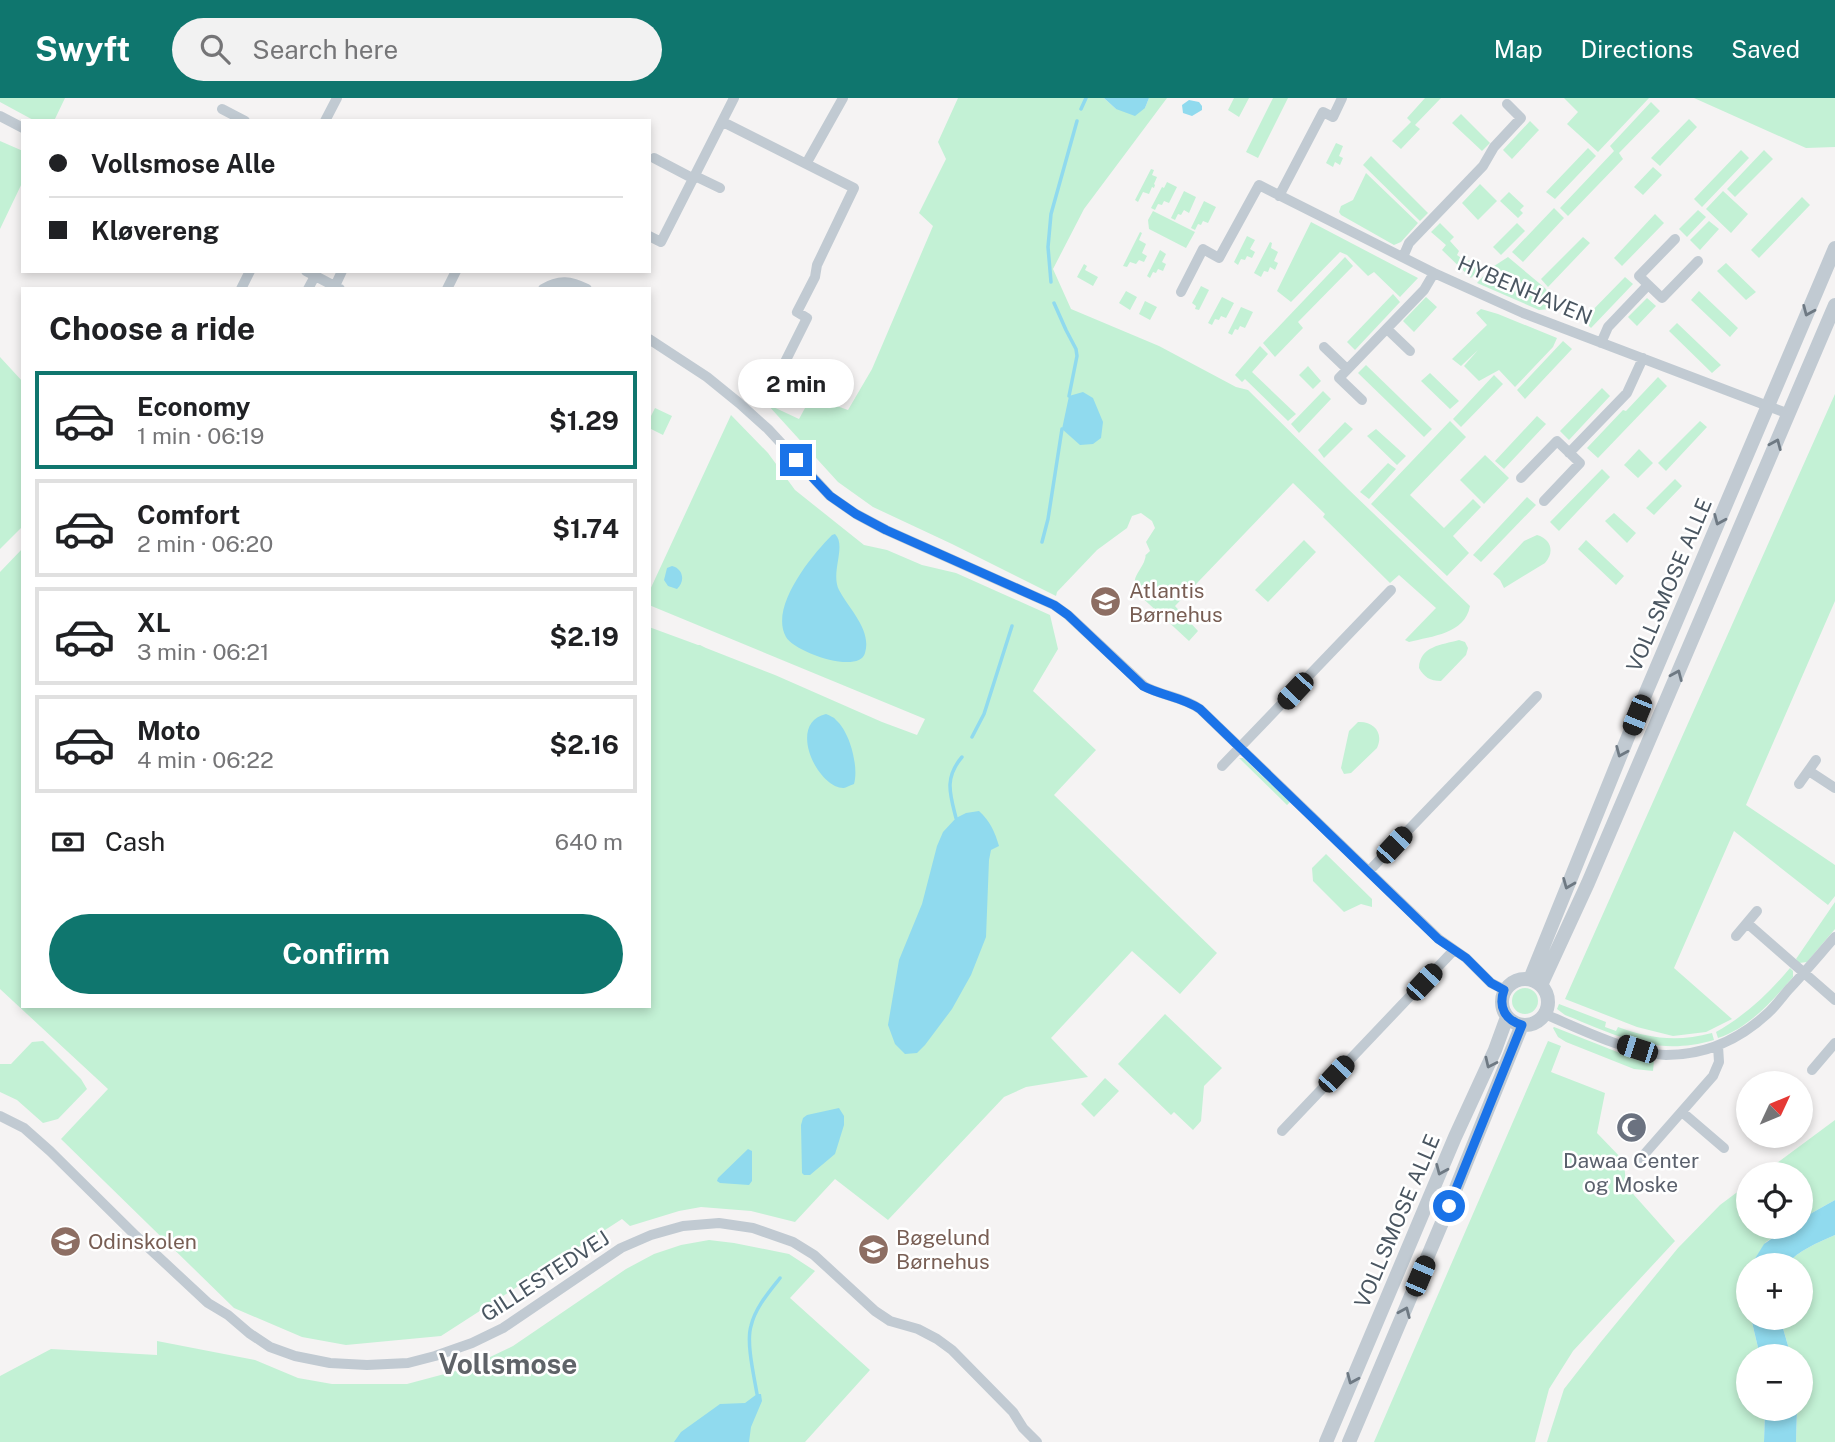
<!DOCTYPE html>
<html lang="en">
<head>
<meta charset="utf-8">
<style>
	:root { --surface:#fff; --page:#f2f2f2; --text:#202124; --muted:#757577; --line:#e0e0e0; --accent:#0f766e }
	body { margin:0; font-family:"Public Sans",sans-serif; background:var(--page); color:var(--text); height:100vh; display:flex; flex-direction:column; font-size:26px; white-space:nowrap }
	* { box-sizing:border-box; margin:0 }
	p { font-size:23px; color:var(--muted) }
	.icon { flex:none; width:38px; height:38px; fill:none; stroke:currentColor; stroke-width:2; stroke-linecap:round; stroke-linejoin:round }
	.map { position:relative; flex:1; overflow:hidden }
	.side { position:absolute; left:21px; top:189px; width:630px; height:721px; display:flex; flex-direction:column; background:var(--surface); border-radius:0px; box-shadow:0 4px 10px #0003 }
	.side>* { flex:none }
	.top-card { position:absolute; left:21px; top:21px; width:630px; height:154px; border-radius:0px; box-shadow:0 4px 10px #0003; display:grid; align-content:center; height:154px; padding:0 28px; background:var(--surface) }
	.needle { width:46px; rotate:46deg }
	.buttons { position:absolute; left:1736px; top:973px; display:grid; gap:14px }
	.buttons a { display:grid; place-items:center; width:77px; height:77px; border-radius:50%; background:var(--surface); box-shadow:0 4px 10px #0003; font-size:35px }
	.end { position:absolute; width:32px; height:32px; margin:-16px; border:9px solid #1a73e8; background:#fff; box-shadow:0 0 0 4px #fff }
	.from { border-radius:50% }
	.bubble { position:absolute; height:49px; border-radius:24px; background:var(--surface); box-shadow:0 4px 10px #0003; font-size:23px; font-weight:700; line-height:49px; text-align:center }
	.car { position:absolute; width:21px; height:42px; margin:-21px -10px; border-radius:9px; box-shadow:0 0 5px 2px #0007; background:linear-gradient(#222 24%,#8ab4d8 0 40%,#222 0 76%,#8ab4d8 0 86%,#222 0) }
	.top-card b { display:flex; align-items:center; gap:24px; height:66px; font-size:26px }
	.top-card b+b { border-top:2px solid var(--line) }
	.top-card i { width:18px; height:18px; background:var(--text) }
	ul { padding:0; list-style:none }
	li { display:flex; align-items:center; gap:21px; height:98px; margin:0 14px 10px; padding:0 14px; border:4px solid var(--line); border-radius:0px }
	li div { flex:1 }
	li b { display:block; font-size:26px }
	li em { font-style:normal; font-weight:700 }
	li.on { border-color:var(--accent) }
	li>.icon { width:63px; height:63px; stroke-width:1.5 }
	h2 { padding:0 28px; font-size:32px; line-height:84px }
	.pay { display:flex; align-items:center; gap:18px; height:77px; padding:0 28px; font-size:26px }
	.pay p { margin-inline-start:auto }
	.action { display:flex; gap:14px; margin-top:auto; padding:14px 28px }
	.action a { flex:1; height:80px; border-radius:42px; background:var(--accent); color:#fff; font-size:28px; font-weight:700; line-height:80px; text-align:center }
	header { display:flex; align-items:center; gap:42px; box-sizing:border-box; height:98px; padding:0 35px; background:var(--accent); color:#fff }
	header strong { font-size:33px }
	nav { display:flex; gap:38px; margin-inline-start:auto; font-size:24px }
	.search { width:490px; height:63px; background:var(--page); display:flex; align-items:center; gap:18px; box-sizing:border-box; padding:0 24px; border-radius:38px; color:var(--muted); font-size:26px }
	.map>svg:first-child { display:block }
	.green { fill:#c3f1d5 }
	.water { fill:#90daee }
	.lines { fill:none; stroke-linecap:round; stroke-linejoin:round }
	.stream { stroke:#90daee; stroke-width:3.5 }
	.minor { stroke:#c1cad2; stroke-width:10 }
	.tertiary { stroke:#c1cad2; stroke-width:14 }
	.oneway { stroke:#6e7983 }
	.route { stroke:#1a73e8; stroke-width:9 }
	.labels { text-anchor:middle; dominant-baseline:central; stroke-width:5; stroke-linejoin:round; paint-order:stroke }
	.street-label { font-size:21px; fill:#4a5661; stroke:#fff }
	.education-label { font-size:21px; fill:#785e54; stroke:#fff; text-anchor:start }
	.worship-label { font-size:21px; fill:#5b616d; stroke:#fff }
	.district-label { font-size:28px; font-weight:bold; fill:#5f6368; stroke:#fff }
</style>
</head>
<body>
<header>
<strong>Swyft</strong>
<div class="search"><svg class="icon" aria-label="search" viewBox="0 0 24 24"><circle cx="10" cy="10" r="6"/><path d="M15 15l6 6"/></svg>Search here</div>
<nav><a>Map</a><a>Directions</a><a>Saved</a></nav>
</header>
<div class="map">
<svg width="1835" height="1344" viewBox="0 0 1835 1344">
	<rect width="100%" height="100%" fill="#f5f3f3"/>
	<path class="green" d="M0,0H65L54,23H35L0,4Z
		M958,0H1104L1116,11L1145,10L1149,0H1167L1084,111L1053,171L1071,211L1159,248L1236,289L1248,292L1348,391L1470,508C1465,536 1432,538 1409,544L1405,542L1436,510L1399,477L1390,485L1323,419L1325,416L1293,385L1175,508L1198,533L1189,543L1136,494C1131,480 1139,475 1144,464C1148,453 1142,461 1150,453L1146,444L1155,430L1152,423L1141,415L1132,418L1127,430L1097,452L1057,494L1056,498L952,446L873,409L838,384L767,306L799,321L811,299L848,312L872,271L933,128L919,115L946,61L938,44Z
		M1234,0H1249L1239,19L1228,12Z
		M1273,0H1288L1258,60L1246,54Z
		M1425,0H1441L1415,27L1420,31L1401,51L1392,43L1411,24L1407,20Z
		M1564,0H1649L1598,54L1567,26L1578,14Z
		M1694,0H1835V49L1806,50Z
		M1651,4L1660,13L1619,55L1623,61L1568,118L1560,110L1614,53L1610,48Z
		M1461,16L1490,45L1482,53L1452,25Z
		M1689,21L1697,29L1660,68L1651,60Z
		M1530,23L1539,32L1512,61L1503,52Z
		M0,43L23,53V83L0,131Z
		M1336,45L1343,48L1339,58L1343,60L1340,67L1335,64L1333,69L1326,65Z
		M1588,50L1596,58L1555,101L1546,94Z
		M1741,52L1749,60L1702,109L1694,101Z
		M1764,52L1773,61L1735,99L1727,91Z
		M1371,58L1428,115L1420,123L1363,67Z
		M1653,69L1662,77L1643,97L1634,89Z
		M1151,71L1154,72L1152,77L1157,79L1154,86L1155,87L1154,90L1152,89L1149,96L1143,94L1138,104L1135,102Z
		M1366,75L1418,125L1401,144L1394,147L1341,117L1339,114L1341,108L1353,102Z
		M1167,84L1177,89L1169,105L1164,103L1162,107L1158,106L1155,112L1151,110L1162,89L1164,90Z
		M1480,86L1497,103L1478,122L1462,105Z
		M1184,93L1196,99L1189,115L1184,112L1181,117L1178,116L1175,122L1171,120Z
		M1723,93L1748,116L1731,135L1706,111Z
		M1509,94L1524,108L1520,112L1523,115L1518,120L1500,103Z
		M1802,99L1810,107L1759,160L1751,152Z
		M1204,103L1216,109L1208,125L1203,123L1201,127L1198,126L1195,132L1191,130Z
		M1554,110L1564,120L1523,164L1512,154Z
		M1698,112L1706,119L1687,139L1679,131Z
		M1153,113L1195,134L1186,150L1149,131L1148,122Z
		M1655,116L1664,125L1622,168L1614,160Z
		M1709,123L1719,131L1700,152L1690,142Z
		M1311,124L1418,180L1400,199L1374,174L1368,178L1347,157L1340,154L1291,204L1277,193Z
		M1440,125L1454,139L1450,143L1459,153L1457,157L1467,164L1469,162L1479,172L1471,180L1442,152L1446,147L1431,134Z
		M1517,125L1525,133L1501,157L1493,149Z
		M1140,134L1142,135L1139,142L1146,146L1142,155L1147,158L1144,164L1139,162L1136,166L1130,164L1127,169L1123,168Z
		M1247,138L1255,142L1250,151L1255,154L1252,160L1247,158L1245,162L1241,161L1238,167L1234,164Z
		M1583,139L1590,145L1548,189L1541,181Z
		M1270,144L1272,145L1271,150L1278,154L1274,163L1278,165L1275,172L1270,169L1268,174L1264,173L1261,179L1254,175Z
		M1160,152L1166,156L1162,164L1166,166L1163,173L1158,171L1156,175L1153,174L1150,180L1147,178Z
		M1345,159L1353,168L1298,224L1303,230L1275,259L1263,245Z
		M1508,159L1545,190L1555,203L1550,211L1539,212L1477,185L1491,170Z
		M1726,165L1756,194L1746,202L1717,173Z
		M1084,166L1087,168L1085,172L1098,179L1093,188L1077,179Z
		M1625,179L1633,186L1591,230L1583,222Z
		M1201,188L1209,192L1199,212L1195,211L1196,208L1192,205Z
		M1126,193L1137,199L1130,212L1119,205Z
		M1699,193L1738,230L1730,239L1691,202Z
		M1393,196L1400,204L1355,252L1347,244Z
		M1222,199L1234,205L1226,220L1221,218L1219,222L1215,221L1212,227L1208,225Z
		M1426,199L1437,209L1414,234L1403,223Z
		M1647,200L1656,208L1637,228L1628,219Z
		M1145,203L1157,209L1150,222L1139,216Z
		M1241,209L1253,214L1245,230L1240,228L1238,232L1235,231L1232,237L1228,235Z
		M1481,211L1498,216L1557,240L1553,249L1515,289L1499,272L1479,283L1464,268L1478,252L1461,268L1452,261L1487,227L1476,215Z
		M1677,225L1721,267L1712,275L1669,233Z
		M1563,243L1572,251L1525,301L1517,292Z
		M1260,248L1268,256L1252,274L1296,316L1288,323L1245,281L1242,284L1235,277Z
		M0,259L23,284V428L0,451Z
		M1366,267L1432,331L1424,339L1358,275Z
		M1308,268L1321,283L1313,291L1299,277Z
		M1430,275L1459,303L1450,311L1421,283Z
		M1494,277L1503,286L1461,329L1453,321Z
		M1658,279L1667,288L1598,360L1587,350L1623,312L1626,313Z
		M1602,290L1610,298L1569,342L1560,333Z
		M1323,293L1331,301L1299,335L1291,326Z
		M1835,296V503L1746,707L1835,767V798L1828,807L1734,733L1674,870L1732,921L1706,934L1673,938L1637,929L1565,901Z
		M655,310L672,318L663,337L649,330V322Z
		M731,317L768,355L795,392L864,447L887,452L922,467L956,475L1050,517L1058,551L1033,593L1096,652L1054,697L1217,855L1180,896L1132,853L1051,940L1088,979L1026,989L1004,999L888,1122L835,1081L795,1124L751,1113L701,1109L679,1113L630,1128L622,1121L441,1238L346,1247L302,1239L234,1210L61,1041L108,991L0,891V474L23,450V908H649V529L698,547H700L706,550L775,577L882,624L917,637L925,621L649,507V494Z
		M1537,318L1546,326L1504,371L1495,363Z
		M1450,323L1466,339L1410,397L1444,430L1473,401L1481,409L1453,438L1469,455L1447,478L1371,406Z
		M1700,323L1707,329L1666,373L1658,365Z
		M1345,324L1353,331L1324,360L1318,352Z
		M1376,331L1406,358L1397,367L1367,338Z
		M1639,351L1653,365L1638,380L1624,367Z
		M1485,357L1509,380L1484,406L1460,382Z
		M1388,365L1396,371L1369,401L1360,394Z
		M1602,371L1610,379L1559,433L1550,424Z
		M1675,381L1682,388L1654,417L1646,410Z
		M1527,399L1536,407L1481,464L1473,457Z
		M1614,415L1636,435L1627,445L1605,423Z
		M1537,437C1551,441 1555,454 1545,465L1504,490L1500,482L1493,476L1524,443Z
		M1304,442L1316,454L1268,504L1255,492Z
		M1586,442L1624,478L1616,487L1578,451Z
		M1459,542L1465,544L1468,550L1466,557L1441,583C1430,583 1424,579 1419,570C1420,548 1441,547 1459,542Z
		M1358,624C1374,623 1384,635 1377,650L1351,675L1344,676L1341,670L1349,633Z
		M1239,660H1243L1290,704L1287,707Z
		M1326,756L1372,801V809L1361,806L1344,814L1313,783L1312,770Z
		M1835,804V831L1807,864L1799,865L1796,861Z
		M1790,870L1793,873V879C1772,903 1749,930 1718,940L1716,934C1746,917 1768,896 1790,870Z
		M1512 903a13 13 0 1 1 26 0a13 13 0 1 1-26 0Z
		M1559,906L1606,924L1605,929L1616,933L1618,929C1650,941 1678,944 1712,935L1714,942C1656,959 1618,938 1565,917L1557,911Z
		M1165,916L1222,970L1204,988L1201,1023L1193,1032L1174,1014L1171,1017L1118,966Z
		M1554,929L1630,959L1654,963L1653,973L1634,971L1566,944L1558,939L1553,930Z
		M43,943L81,981L87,991L58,1021L43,1025L17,1002L0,994V966H11L32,944Z
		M1548,943L1561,948L1551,974L1605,995L1597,1035L1624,1063L1626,1088L1675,1143L1573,1253L1549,1291L1535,1344H1374Z
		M1105,980L1119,993L1094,1019L1081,1006Z
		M1835,1022V1102L1801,1121V1076H1762Z
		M1748,1086V1129H1788L1766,1144L1751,1167H1748L1747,1183L1748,1220H1751L1760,1258H1748V1311H1765L1764,1344H1547L1564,1291L1600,1245L1678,1150L1720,1107Z
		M1835,1137V1344H1796L1797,1311H1801V1258H1791L1780,1220H1801V1167H1786C1799,1152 1817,1145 1835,1137Z
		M709,1142L734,1145L789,1156L815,1173L790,1200L870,1272L805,1344H0V1278L51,1251L157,1257V1243L255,1262L298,1280L332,1286H407L467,1270L513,1248L626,1171L654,1156L681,1147Z"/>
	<path class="water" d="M1104,0H1149L1145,10L1135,18L1116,11Z
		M1189,2L1199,4L1202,8V12L1192,18L1183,15L1182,7Z
		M1083,294L1093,300L1103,324L1101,340L1093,346L1080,347L1062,331L1069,298Z
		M835,436C847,448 830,474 839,492C849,511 872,532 865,555C859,577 794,554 786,539C769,509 812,457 832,437Z
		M672,468C684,471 685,484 677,491L668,488L664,482L667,470Z
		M826,616C830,618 834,619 836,622C850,634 859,669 854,686C853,686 845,690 844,690C818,691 786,625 826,616Z
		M979,713C990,723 995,734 999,748L991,752L989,762L986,839L971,877L952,911L925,947L917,955L905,956L895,946L888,927L899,862L922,806L937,748L943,734L956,720L966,715Z
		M839,1010L844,1018V1027L835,1056L810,1077H804L802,1075L801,1027L803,1020L807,1017Z
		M748,1051L752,1053V1083L749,1087L720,1085L717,1083L718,1080Z
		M1835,1102V1137C1817,1145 1799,1152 1786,1167H1751L1764,1146L1788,1129H1801V1121Z
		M1751,1220H1780L1791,1258H1760Z
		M757,1296H761L762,1303L751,1329L749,1344H674L681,1334L720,1306L745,1305Z
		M1765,1311H1797L1796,1344H1764Z"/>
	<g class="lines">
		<path class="stream" d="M1081,11L1086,0
			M1051,184L1048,149L1051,116L1077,23
			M1054,205L1066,232L1076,251L1077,258L1069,298
			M1042,444L1048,421L1062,331
			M972,639L984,616L1012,528
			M956,720C950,696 944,680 962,659
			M757,1296C754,1278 746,1244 751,1228C755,1210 769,1194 780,1180"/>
		<path class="minor" d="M222,11L245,23
			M0,18L23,30
			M325,23L337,0
			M723,24L854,90L817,167L815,179L797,214L807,220L781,272
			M654,60L694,81
			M806,66L843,0
			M695,78L720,90
			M1279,98L1323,14L1333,19L1342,0
			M649,138L661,144L734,0
			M1675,141L1639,178L1662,200L1698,163
			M1403,159L1409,145L1483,68L1494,49L1521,20L1507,6
			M306,173L340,191
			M335,188L342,173
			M241,191L250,173
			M308,191L315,178
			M447,191L456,173
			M543,191C559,181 571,183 587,191
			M1181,194L1203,151L1219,160L1259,87L1434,175L1523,215L1789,316
			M1387,231L1410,253
			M649,241L707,279L739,305L768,331L830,398L856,416L886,432L1054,507L1068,517L1144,588C1162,598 1183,599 1200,611L1439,841L1466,860L1491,885L1505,892
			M1601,245L1608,229L1648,187
			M1324,249L1347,271
			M1362,302L1339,280L1424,192L1434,175
			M1569,355L1627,295L1643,260
			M1521,380L1557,343L1580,365L1544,403
			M1222,668L1391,492
			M1809,673L1835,690
			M1799,686L1816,662
			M1369,773L1537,598
			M1747,825L1835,902
			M1736,838L1757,813
			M1545,916C1577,930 1632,956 1666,957C1705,957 1740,941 1768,915C1776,908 1782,899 1789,891C1805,874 1820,856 1835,839
			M1812,972L1835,945
			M1682,1014L1724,1050
			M0,1018L24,1030L50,1053L136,1138L208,1205L228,1217L249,1235L270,1249L295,1258L330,1265L367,1267L408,1265L435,1258L472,1245L503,1230L621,1150L651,1137L683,1128L719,1125L753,1130L793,1144L814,1157L875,1213L890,1223L918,1231L937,1241L952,1252L1013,1314L1023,1330L1037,1344
			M1282,1033L1454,852
			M1641,1060L1713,978L1719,964L1718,948"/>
		<path class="tertiary" d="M1502 904a23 23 0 1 1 46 0a23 23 0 1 1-46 0Z
			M1530,881L1647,592L1835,150
			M1541,887L1588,785L1835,207
			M1326,1344L1455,1039L1495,952L1507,919
			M1349,1344L1441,1127L1522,927"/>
	</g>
	<defs><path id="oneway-chevron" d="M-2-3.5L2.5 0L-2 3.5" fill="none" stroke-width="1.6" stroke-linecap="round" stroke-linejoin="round" transform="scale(1.75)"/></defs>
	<g class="oneway">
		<use href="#oneway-chevron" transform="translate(1808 213) rotate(113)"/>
		<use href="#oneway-chevron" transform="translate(1776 346) rotate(-67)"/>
		<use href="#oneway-chevron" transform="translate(1719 422) rotate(113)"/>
		<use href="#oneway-chevron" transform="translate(1677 577) rotate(-67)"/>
		<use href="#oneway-chevron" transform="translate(1621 654) rotate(113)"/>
		<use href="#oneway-chevron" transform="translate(1568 786) rotate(112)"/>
		<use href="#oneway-chevron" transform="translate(1490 965) rotate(115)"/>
		<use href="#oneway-chevron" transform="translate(1441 1072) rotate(113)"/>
		<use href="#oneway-chevron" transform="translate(1405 1214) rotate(-67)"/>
		<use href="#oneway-chevron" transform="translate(1352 1281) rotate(113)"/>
	</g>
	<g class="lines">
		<path class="route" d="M796,362L830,398L856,416L886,432L1054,507L1068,517L1143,588C1162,598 1183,599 1200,611L1438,841L1466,860L1491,885L1504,892C1498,909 1505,922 1522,927L1449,1108"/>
	</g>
	<defs>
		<symbol id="school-disc" viewBox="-11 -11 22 22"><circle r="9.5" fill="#8d6e63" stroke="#fff"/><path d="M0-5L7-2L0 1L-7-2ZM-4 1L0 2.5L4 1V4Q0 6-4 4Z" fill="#fff"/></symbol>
		<symbol id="mosque-disc" viewBox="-11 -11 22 22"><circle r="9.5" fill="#6b7280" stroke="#fff"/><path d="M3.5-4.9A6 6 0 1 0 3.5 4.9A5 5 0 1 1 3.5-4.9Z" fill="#fff"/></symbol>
	</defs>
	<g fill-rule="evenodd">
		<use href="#school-disc" x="1088" y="486" width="35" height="35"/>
		<use href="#mosque-disc" x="1614" y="1012" width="35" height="35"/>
		<use href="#school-disc" x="48" y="1126" width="35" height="35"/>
		<use href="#school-disc" x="856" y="1134" width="35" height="35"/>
	</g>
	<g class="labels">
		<g class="street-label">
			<text transform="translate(1525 192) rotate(23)">HYBENHAVEN</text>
			<text transform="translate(1669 487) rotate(-67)">VOLLSMOSE ALLE</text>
			<text transform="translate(1397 1123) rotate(-67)">VOLLSMOSE ALLE</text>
			<text transform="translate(545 1178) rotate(-33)">GILLESTEDVEJ</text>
		</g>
		<g class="education-label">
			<text x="1129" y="492">Atlantis<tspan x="1129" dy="24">Børnehus</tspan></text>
			<text x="896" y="1139">Bøgelund<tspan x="896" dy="24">Børnehus</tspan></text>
			<text x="88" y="1143">Odinskolen</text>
		</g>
		<g class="worship-label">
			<text x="1631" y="1062">Dawaa Center<tspan x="1631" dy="24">og Moske</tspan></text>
		</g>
		<g class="district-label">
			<text x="508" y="1265">Vollsmose</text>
		</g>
	</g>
</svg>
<div class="buttons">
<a><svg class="needle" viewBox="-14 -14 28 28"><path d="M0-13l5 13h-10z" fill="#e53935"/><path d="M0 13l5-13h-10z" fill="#757577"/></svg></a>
<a><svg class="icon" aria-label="locate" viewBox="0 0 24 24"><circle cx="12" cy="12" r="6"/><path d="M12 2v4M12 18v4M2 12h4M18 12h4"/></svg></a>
<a>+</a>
<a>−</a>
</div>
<i class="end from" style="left:1449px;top:1108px"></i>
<i class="end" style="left:796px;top:362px"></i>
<div class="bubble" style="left:738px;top:261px;width:116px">2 min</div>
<i class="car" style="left:1295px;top:593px;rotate:223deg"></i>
<i class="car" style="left:1637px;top:617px;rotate:202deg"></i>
<i class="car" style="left:1394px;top:747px;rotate:43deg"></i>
<i class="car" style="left:1424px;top:884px;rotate:43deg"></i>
<i class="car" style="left:1637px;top:951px;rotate:288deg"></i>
<i class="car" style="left:1336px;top:976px;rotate:43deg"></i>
<i class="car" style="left:1420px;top:1178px;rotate:23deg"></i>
<div class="top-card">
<b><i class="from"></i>Vollsmose Alle</b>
<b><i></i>Kløvereng</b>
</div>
<section class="side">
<h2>Choose a ride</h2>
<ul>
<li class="on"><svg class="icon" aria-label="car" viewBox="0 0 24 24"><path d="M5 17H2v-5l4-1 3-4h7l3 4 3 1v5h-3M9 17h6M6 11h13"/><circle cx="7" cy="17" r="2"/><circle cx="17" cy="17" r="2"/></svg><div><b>Economy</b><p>1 min · 06:19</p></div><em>$1.29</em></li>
<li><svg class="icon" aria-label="car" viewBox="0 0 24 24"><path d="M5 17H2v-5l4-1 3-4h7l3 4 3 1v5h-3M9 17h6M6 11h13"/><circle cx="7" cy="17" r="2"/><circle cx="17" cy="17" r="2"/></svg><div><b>Comfort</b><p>2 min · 06:20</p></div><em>$1.74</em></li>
<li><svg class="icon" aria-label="car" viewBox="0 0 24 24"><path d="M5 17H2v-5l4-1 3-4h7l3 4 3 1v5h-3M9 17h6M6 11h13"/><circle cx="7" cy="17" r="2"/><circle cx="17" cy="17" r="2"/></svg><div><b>XL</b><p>3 min · 06:21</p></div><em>$2.19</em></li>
<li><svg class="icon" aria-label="car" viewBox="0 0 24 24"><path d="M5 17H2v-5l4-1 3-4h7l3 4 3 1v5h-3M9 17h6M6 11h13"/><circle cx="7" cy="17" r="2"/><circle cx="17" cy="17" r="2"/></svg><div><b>Moto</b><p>4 min · 06:22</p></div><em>$2.16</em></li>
</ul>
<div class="pay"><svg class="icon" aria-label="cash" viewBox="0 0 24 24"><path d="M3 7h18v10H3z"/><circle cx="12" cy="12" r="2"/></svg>Cash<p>640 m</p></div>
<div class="action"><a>Confirm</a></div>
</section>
</div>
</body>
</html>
